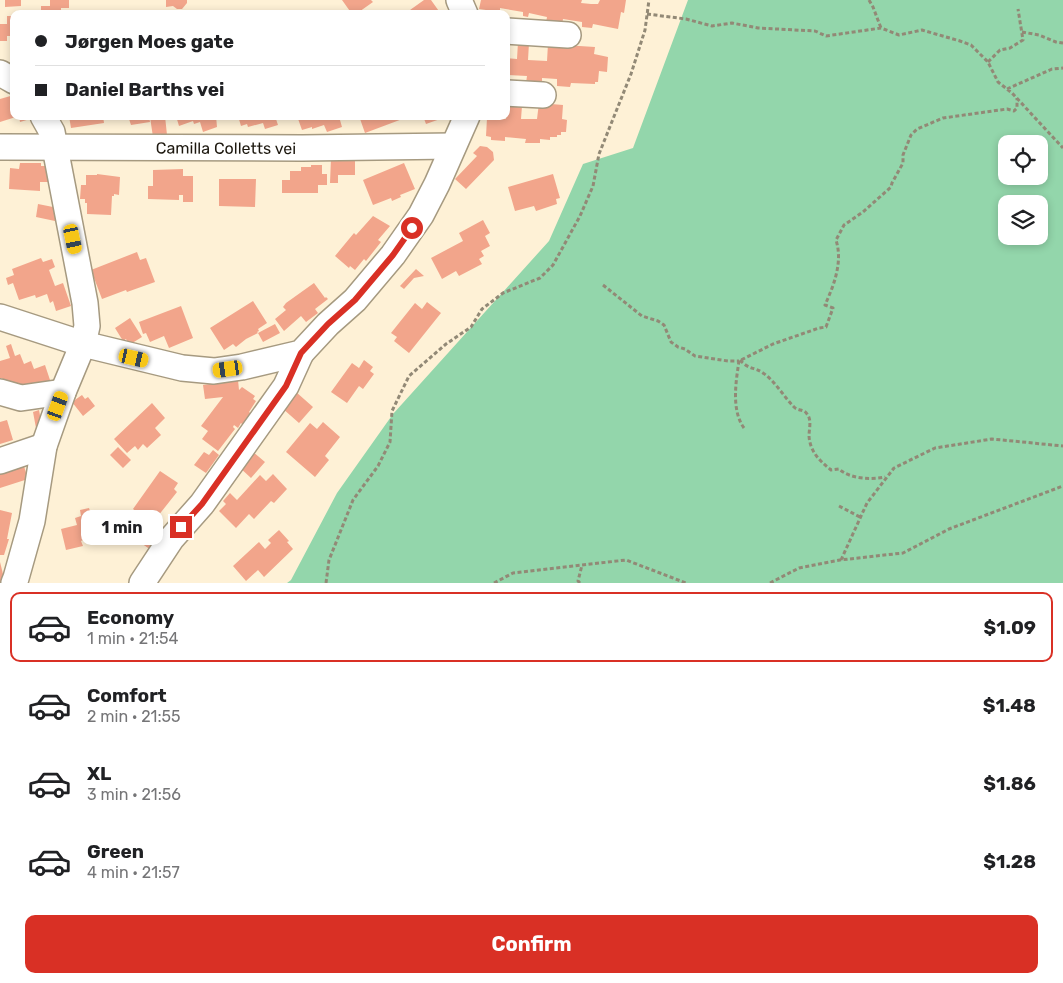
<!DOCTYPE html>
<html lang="en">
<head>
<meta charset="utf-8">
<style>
	:root { --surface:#fff; --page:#f2f2f2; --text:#202124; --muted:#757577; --line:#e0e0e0; --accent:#d93025 }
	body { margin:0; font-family:Rubik,sans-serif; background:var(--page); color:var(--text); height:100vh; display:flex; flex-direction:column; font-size:19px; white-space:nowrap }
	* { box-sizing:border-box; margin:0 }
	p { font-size:16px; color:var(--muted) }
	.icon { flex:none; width:28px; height:28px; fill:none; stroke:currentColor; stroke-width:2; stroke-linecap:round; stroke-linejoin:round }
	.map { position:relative; height:583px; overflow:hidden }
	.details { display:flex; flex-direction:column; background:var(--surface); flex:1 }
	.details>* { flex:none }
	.guide { position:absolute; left:10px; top:10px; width:500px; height:110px; border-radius:10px; box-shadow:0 2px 8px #0003; display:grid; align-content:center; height:110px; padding:0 25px; background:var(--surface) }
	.fabs { position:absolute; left:998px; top:135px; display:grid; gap:10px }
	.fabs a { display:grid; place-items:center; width:50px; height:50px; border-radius:10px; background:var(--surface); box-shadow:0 2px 8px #0003; font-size:25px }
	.end { position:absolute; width:22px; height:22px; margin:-11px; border:6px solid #d93025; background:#fff; box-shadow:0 0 0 2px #fff }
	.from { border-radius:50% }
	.bubble { position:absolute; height:35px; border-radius:10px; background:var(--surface); box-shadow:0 2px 8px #0003; font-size:16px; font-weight:700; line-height:35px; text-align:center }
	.car { position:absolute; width:15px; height:30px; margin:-15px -8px; border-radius:6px; box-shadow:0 0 4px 1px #0007; background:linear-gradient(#f5c518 24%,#345 0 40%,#f5c518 0 76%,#345 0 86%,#f5c518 0) }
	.guide b { display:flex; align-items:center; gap:18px; height:48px; font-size:19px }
	.guide b+b { border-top:1px solid var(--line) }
	.guide i { width:12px; height:12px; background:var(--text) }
	ul { padding:9px 0 0; list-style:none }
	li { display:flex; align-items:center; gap:15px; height:70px; margin:0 10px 8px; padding:0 15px; border:2px solid transparent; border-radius:10px }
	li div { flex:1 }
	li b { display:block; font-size:19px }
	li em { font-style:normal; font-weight:700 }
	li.on { border-color:var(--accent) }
	li>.icon { width:45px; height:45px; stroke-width:1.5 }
	.primary-button { display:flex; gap:10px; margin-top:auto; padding:10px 25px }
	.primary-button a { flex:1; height:58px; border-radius:10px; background:var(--accent); color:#fff; font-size:20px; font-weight:700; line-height:58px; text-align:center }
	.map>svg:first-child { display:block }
	.green { fill:#93d6ab; fill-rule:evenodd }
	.building { fill:#f2a58b }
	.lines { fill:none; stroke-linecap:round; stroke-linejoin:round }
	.minor-casing { stroke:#a69a80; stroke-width:28 }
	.path { stroke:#928976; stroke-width:3; stroke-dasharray:4 2.5; stroke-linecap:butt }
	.minor { stroke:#fff; stroke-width:25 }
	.route { stroke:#d93025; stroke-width:6 }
	.labels { text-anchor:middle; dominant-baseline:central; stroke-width:5; stroke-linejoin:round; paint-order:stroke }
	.street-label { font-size:16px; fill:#1c170e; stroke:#fff }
</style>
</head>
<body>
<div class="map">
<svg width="1063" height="583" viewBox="0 0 1063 583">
	<rect width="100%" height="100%" fill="#fef1d6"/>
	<path class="green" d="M688,0H1063V583H287L291,580L337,493L393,414L549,241L583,164L633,148ZM1006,144H1039V176H1006ZM1006,204H1039V236H1006Z"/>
	<path class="building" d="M5,0H21V6L5,7Z
		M50,0H69V8H61V14H41V6H50Z
		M166,0H187V3L182,9H177L173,6L166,7Z
		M342,0H371L373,2L356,14H352Z
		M424,0H431L441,14H413L410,10Z
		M481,0H582L581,3L591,4H598L600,0H626L624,13L621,12L618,29L593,24L592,28L582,27V22L563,19L561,31L545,28L547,17L529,13L528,17L523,16V12L500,8V12L479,9Z
		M24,11H34V14H24Z
		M7,16H14V36H7V41H0V24H7Z
		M518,42L529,43L528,60L547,61L548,44L595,47L594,54L608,57L607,72L599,71L598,82H595V84L571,83L570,87L557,86V79L542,78V84L526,83L527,76L506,75V58L517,59Z
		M14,95V116H30V119L20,122L19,116L0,122V99Z
		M539,103L563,105L562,119L567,120L566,132H561V135H557V137H550V140L540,139V143H525L526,139L505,137V141L491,140V137L486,136L487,118L506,119L507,105L522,106L521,119H537Z
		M69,116H103L104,123L71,128Z
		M128,116H149L150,122L131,125Z
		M165,116L167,135L153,137L150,117Z
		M176,116H216L217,127L203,132L200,122L194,124L193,121L179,126Z
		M238,116H275L278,125L265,129L263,123L248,127L247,124L241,126Z
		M297,116H342L343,119L340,120L342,127L327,132L324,125L312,129V127L302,130Z
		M359,116H404L405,118L365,133Z
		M423,116H442L443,118L426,124Z
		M480,146L487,147L493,152L494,160L466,189L455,179L477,156L473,153Z
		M331,158L355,159V175H338V183H330Z
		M20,163H41V166H50L49,182H40V191L9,189L10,168L19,169Z
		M404,163L415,189L400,195L401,197L392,201L391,198L373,205L363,180Z
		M311,165H322V174H327V185H318V193H282V180H290V171H301V167H311Z
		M183,169V176H193V202H183V195H179V200L148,199V186H153V170Z
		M97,174L120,177L119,195L114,194V196H112L111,215L87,214V203H85V199H80L81,185H86V175H97Z
		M553,174L560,198L556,199L557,204L536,211L534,206L515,211L508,187Z
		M219,179H256L255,207L219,206Z
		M38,204L58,208L55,221L36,217Z
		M373,216L390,226L378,240L381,242L366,261L364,259L355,270L350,266L349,268L335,256L354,233L356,235Z
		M483,220L490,233L485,236L490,246L481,251L484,256L479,259L482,264L459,276L456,271L442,279L431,258L463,241L459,233Z
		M137,252L140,260L146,258L155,282L127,292L126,290L102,299L91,270Z
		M41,258L43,262L52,259L55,267L49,270L55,286L63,283L71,306L56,311L53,301L50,303L47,294L36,298L35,295L19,300L13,283L8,285L6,278L14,275L12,269Z
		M416,269L424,276L414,278L404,289L400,286Z
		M314,283L325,298L326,297L328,299L315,309L318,313L306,322L301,316L284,331L275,319L286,310L283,307L286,303Z
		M253,301L267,323L258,329L259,331L257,332L258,333L246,339L236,347L233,344L224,350L210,328Z
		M427,302L441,313L409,353L394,341L397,337L391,333L415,303L422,309Z
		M181,306L193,338L169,348L164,336L150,342L146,333L143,334L139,322Z
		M130,318L142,337L129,345L126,339L123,341L115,328Z
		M275,324L280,333L263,342L258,333Z
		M11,344L15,356L20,354L24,364L31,361L34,369L45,365L52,386L6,387L2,378L0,379V361L10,358L6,346Z
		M364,360L373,367L370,371L374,374L363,389L359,386L347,403L331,392L352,363L359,368Z
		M238,380L239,390L242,387L255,396L253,399L256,401L249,412L253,415L244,426L241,423L238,428L234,425L233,427L235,429L218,451L202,439L208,431L201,426L223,397L205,399L203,385Z
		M296,392L313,407L299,423L282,408Z
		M82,395L85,399L88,397L95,406L83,416L72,402Z
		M152,403L165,418L155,428L161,435L147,448L143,444L138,450L135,446L127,453L114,439Z
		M39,410L42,426L36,428L33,412Z
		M7,420L13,440L0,444V422Z
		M323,422L340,437L325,456L329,460L315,477L286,452L310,423L317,429Z
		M118,447L131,460L123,468L110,455Z
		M213,450L219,455L206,473L194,465L204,452L209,455Z
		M252,451L265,462L251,478L238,466Z
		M23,463L28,479L0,488V470Z
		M160,471L178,483L174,489L177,492L158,516L155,515L150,522L133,509Z
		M273,474L287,489L274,503L271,501L254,519L249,514L236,528L219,511L226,504L223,501L230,493L237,500L260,475L266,481Z
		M89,508L91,514L93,513L96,526L108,523L110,535L97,538L95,532L90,533L91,536L81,541L83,546L66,550L61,529L77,525L75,518L81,516L80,510Z
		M0,510L12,513L7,539H9L4,555H0Z
		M153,521L165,530L151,550L138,541Z
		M279,530L289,541L287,542L293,549L264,577L258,570L246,581L233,566L259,542L265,549L271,543L268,540Z
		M0,562L4,578L3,583H0Z"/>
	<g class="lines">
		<defs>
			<g id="minor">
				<path d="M459,0L465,14"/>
				<path d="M506,31L568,35"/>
				<path d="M0,73L14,81"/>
				<path d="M506,93L543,95"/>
				<path id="s1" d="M0,147L302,148L453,146"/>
				<path d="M0,317L83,344L182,368L214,371L242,367L301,353L328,324L355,300L393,255L421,215L437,184L467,116"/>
				<path d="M0,392L21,398L63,392"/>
				<path d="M0,461L44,446"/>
				<path d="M14,583L16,578L32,521L44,446L63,392L83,344L87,326L85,303L52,132L43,116"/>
				<path d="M142,583L171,539L202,504L286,386L301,353"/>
			</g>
		</defs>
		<use href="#minor" class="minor-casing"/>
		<path class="path" d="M869,0L873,7L881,28
			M647,14L686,19L712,26L732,23L758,28L815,31L826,36L881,28L899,35L922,30L960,41L971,45L988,62L998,82L1012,93L1063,148
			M1022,32L1039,35L1056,42L1063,43
			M988,62L1000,50L1010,48L1023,40L1018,9
			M1007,89L1052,69L1063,68
			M603,285L642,316L658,321L664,325L671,342L678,347L685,349L695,356L728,361H739
			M740,360C749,370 755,367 763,373C775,381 784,397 794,407C798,411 804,409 807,414C812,420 809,429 809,436C810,452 820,461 831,470L839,469C850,479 871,480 885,477
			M744,428C731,410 736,381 739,361L773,344L819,328L826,327L833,308L825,305C834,285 843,262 836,240L844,225L863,212L891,187L892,183L903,163V155L911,135L917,129L943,118L1007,109L1014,111L1017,108V98
			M839,506L860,517
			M841,560L867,503L894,468L935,448L992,439L1063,446
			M326,583L329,560L353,500L378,466L390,442L392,411L409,376L446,344L471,327L482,309L503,293L540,278L553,265L580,216L593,186L599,154L631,74L645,30L649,0
			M494,583L513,573L626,560L686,583
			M580,583L578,581L582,565
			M770,583L799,568L840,560L903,553L949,529L1063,486"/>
		<use href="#minor" class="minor"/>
	</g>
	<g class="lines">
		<path class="route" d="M181,527L202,504L286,386L301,353L328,324L355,300L393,255L412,228"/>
	</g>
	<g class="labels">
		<g class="street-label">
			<text stroke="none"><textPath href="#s1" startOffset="226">Camilla Colletts vei</textPath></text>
		</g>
	</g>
</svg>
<div class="fabs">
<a><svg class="icon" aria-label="locate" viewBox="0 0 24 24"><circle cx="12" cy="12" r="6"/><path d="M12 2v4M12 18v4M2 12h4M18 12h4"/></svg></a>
<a><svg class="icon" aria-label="layers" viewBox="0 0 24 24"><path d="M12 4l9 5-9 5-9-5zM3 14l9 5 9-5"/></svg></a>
</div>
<i class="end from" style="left:412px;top:228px"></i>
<i class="end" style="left:181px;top:527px"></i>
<div class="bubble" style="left:81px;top:510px;width:82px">1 min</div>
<i class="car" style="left:73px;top:239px;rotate:168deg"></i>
<i class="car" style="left:134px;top:358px;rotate:103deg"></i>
<i class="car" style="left:228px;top:369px;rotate:262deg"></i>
<i class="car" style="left:58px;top:406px;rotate:20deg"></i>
<div class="guide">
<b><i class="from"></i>Jørgen Moes gate</b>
<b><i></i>Daniel Barths vei</b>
</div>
</div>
<section class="details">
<ul>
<li class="on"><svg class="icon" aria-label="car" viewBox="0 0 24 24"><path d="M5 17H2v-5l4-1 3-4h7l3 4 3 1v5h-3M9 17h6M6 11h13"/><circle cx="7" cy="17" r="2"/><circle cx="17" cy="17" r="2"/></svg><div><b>Economy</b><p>1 min · 21:54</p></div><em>$1.09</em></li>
<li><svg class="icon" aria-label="car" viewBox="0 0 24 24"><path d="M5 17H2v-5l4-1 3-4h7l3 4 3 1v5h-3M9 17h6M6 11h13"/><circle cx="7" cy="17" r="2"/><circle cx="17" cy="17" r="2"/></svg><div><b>Comfort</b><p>2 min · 21:55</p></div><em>$1.48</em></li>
<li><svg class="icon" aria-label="car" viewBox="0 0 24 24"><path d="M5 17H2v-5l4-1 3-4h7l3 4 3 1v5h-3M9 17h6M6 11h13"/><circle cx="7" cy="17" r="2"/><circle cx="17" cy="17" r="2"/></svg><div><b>XL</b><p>3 min · 21:56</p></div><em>$1.86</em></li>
<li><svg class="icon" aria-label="car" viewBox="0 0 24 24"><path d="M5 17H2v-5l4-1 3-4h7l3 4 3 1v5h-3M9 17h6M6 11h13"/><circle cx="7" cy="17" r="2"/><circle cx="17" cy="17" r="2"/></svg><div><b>Green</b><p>4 min · 21:57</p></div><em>$1.28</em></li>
</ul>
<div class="primary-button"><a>Confirm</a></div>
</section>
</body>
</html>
